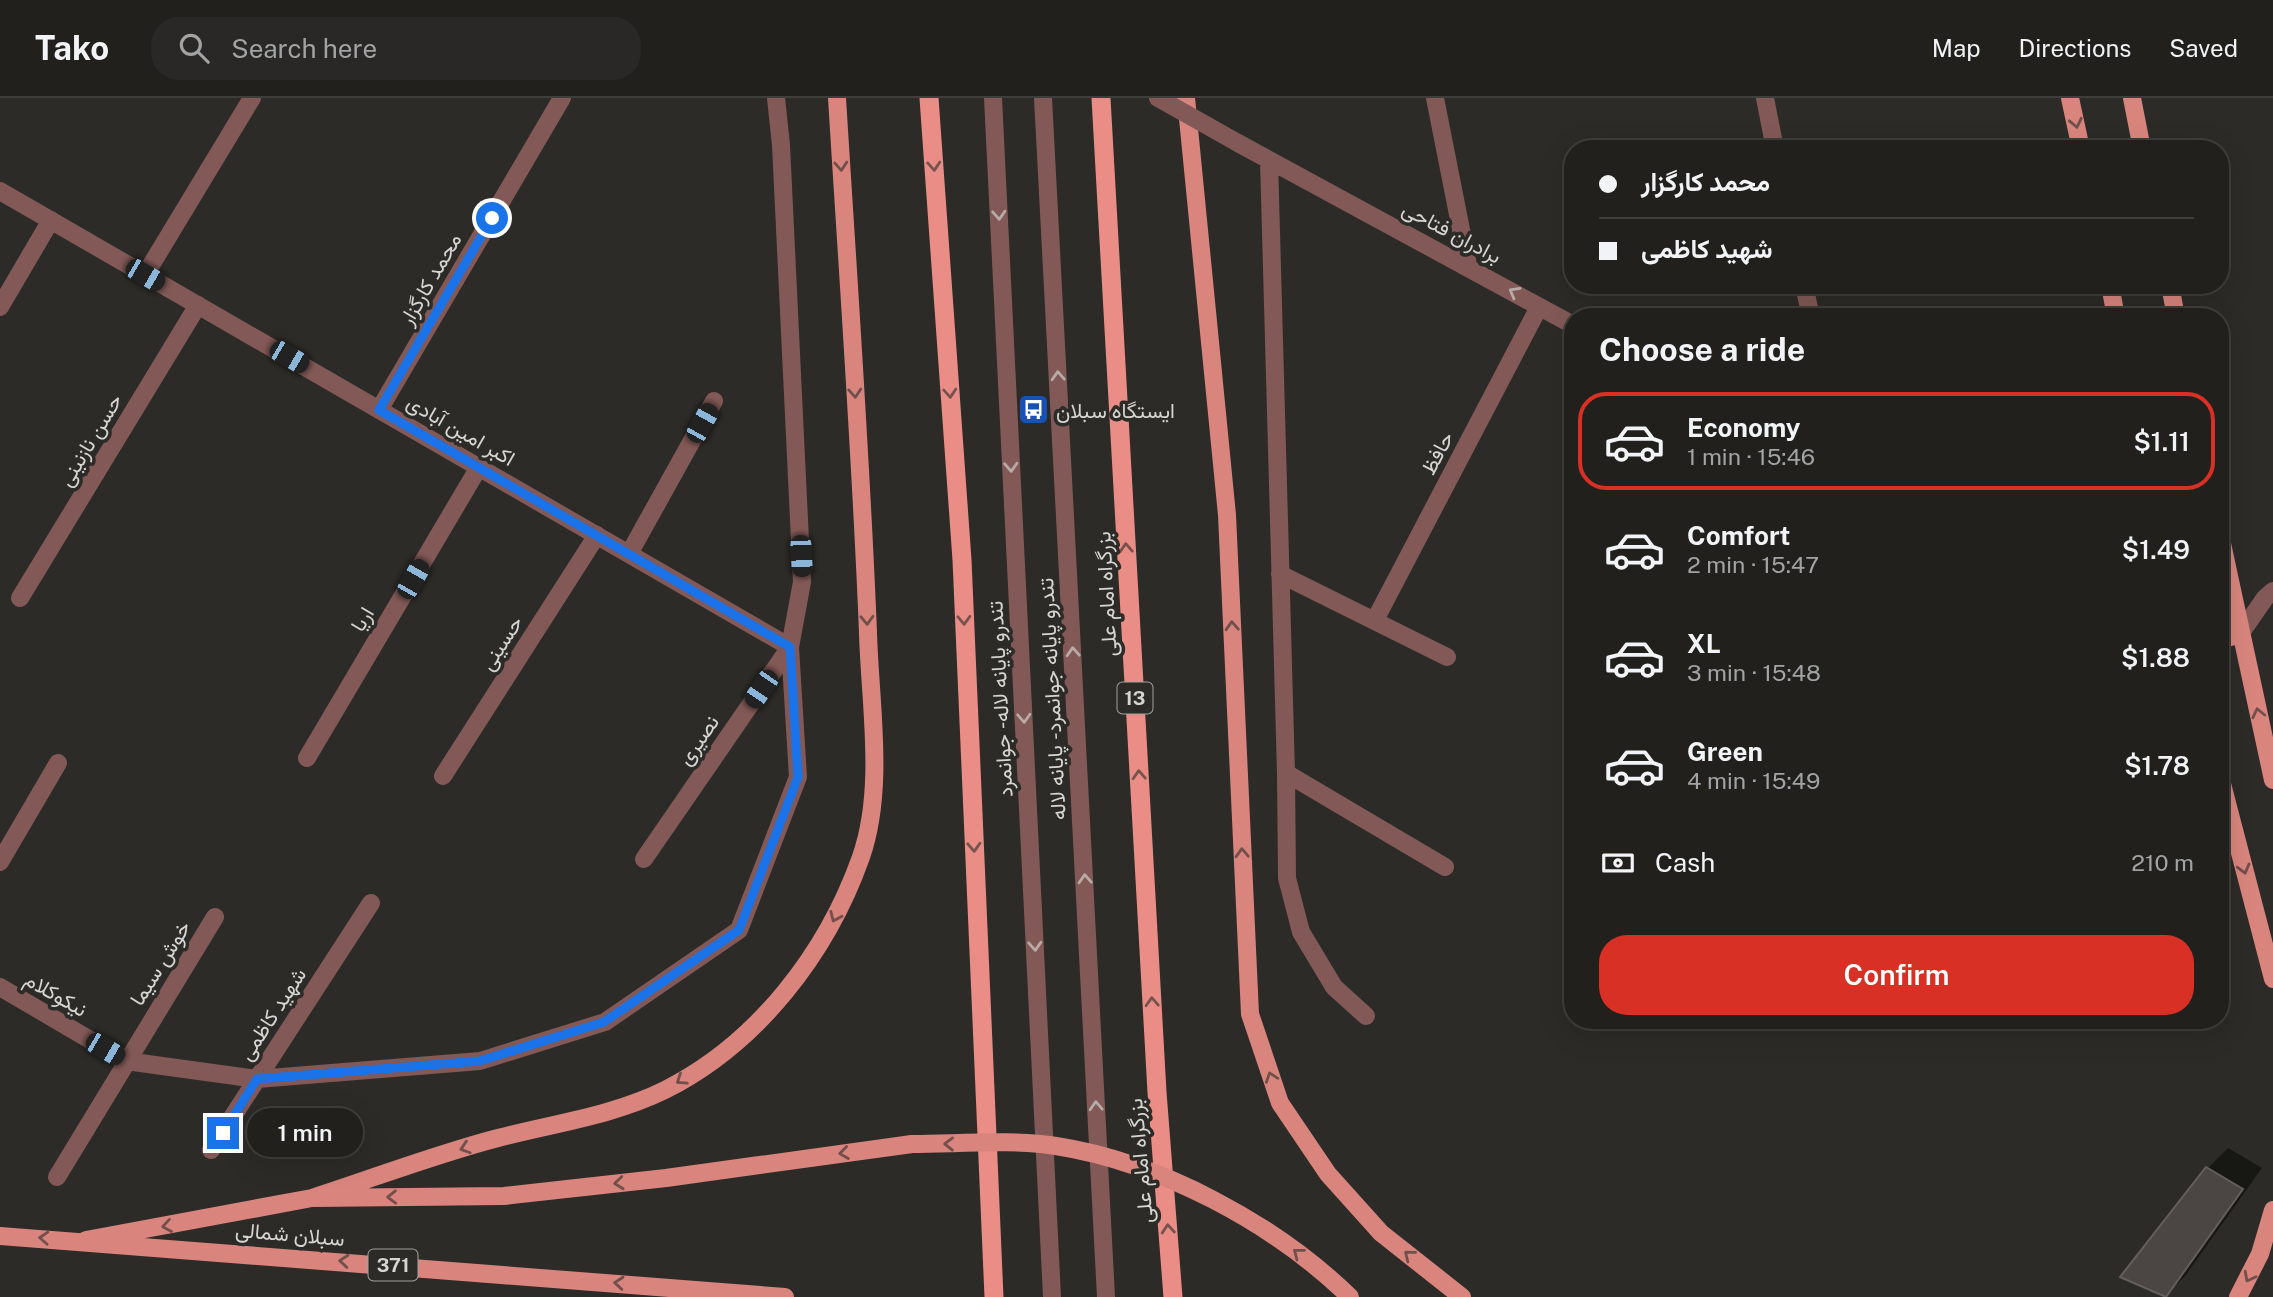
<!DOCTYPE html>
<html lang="en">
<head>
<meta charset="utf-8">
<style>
	:root { --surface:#21201d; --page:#292826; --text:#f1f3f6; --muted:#a2a3a4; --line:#3e3e3b; --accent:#d93025 }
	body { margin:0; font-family:"Public Sans",Vazirmatn,sans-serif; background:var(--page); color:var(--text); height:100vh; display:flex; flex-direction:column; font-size:26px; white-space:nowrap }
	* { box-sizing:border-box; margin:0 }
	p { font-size:23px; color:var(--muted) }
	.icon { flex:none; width:38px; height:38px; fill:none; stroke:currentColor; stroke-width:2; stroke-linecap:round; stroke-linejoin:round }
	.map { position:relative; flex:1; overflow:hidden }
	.drawer { position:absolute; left:1564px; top:210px; width:665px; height:721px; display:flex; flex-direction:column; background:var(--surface); border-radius:28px; box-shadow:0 7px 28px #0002,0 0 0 2px var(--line) }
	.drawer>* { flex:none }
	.banner { position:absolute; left:1564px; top:42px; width:665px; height:154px; border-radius:28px; box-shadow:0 7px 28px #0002,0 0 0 2px var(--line); display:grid; align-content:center; height:154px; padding:0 35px; background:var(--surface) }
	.end { position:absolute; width:32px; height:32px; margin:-16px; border:9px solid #1a73e8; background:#fff; box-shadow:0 0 0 4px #fff }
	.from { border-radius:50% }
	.bubble { position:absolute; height:49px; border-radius:24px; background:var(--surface); box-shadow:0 7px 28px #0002,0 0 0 2px var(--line); font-size:23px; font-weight:600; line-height:49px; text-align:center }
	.car { position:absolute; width:21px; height:42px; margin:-21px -10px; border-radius:9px; box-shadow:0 0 5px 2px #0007; background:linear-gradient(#222 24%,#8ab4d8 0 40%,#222 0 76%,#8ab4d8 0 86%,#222 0) }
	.banner b { display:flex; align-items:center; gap:24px; height:66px; font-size:26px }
	.banner b+b { border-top:2px solid var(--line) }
	.banner i { width:18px; height:18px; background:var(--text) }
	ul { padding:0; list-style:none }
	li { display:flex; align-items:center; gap:21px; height:98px; margin:0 14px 10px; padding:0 21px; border:4px solid transparent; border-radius:28px }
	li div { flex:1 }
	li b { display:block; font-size:26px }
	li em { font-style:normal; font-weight:600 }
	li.active { border-color:var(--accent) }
	li>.icon { width:63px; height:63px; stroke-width:1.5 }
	h2 { padding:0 35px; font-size:32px; line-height:84px }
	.pay { display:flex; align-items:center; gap:18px; height:77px; padding:0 35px; font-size:26px }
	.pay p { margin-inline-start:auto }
	.action { display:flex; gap:14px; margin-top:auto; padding:14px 35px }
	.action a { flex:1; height:80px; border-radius:28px; background:var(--accent); color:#fff; font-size:28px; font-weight:600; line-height:80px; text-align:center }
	header { display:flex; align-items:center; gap:42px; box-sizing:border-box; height:98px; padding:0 35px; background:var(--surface); border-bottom:2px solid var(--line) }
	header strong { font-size:33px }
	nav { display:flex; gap:38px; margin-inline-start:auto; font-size:24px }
	.search { width:490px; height:63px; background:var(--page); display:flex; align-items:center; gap:18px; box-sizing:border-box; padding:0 24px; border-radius:28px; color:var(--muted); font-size:26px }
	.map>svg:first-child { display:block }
	.shadow { fill:#0007 }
	.building { fill:#4b4644; stroke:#635f5c; stroke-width:2 }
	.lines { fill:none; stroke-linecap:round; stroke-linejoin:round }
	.service { stroke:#825956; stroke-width:18 }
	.minor { stroke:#825956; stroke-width:18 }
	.primary { stroke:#d9857e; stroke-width:18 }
	.trunk { stroke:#ea8d86; stroke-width:19 }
	.minor-bridge { stroke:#825956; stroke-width:18 }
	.primary-bridge { stroke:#d9857e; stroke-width:18 }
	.oneway { stroke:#714f4a }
	.oneway2 { stroke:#78524d }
	.oneway3 { stroke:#b8aaa7 }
	.route { stroke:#1a73e8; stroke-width:9 }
	.labels { text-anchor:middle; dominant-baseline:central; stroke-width:7; stroke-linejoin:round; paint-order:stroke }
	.shield { fill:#2c2b27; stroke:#a2a29f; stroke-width:2 }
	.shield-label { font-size:19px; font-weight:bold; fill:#d5d5d2 }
	.street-label { font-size:21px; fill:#d5d5d2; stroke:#2c2b27 }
	.poi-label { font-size:21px; fill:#d5d5d2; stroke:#2c2b27; text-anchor:start }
</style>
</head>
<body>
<header>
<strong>Tako</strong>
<div class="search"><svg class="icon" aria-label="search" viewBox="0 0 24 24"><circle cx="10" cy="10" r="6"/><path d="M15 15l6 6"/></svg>Search here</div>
<nav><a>Map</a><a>Directions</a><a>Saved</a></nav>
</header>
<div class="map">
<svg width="2273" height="1199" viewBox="0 0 2273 1199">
	<rect width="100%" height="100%" fill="#2c2b27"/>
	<path class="shadow" d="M2228,1050L2262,1070L2185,1178L2164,1199L2123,1178L2208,1070Z"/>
	<path class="building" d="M2206,1069L2243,1091L2166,1199L2120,1179Z"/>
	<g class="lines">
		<path class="service" d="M993,0L1052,1199
			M1043,0L1106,1199"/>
		<path class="minor" d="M1435,0L1468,167
			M1765,0L1775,51
			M1238,45L1573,227
			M1269,62L1286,675L1445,769
			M0,93L790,549L644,761
			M145,177L252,0
			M1804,187L1811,219
			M0,209L51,122
			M379,312L562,0
			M629,456L714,303
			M1280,476L1447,559
			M20,500L198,207
			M1375,522L1539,209
			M2240,536L2265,500L2273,493
			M307,660L479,369
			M1286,675L1287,780L1301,834L1334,889L1366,918
			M443,678L597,437
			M0,764L58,665
			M0,889L126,963L257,981L480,963L605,924L739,832L798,679L790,549L802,484L781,47L776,0
			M211,1052L371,805
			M57,1079L215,819"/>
		<path class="primary" d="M1186,0L1227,417L1250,916L1280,1005L1328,1076L1381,1135L1462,1199
			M2070,0L2081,51
			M2132,0L2142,51
			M2110,187L2116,219
			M2170,187L2176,219
			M2221,441L2273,682
			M2221,542L2240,536
			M2221,682L2273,881
			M312,1100C374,1080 436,1056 498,1040C555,1025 612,1018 665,992C758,945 827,855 861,759C885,690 870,607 868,535C861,357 848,178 837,0
			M0,1138L785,1199
			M86,1142L312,1100L504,1098L666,1080L912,1046
			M2238,1199L2260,1156L2273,1112"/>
		<path class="trunk" d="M929,0L962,462L994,1199
			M1101,0L1157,994L1173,1199"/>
		<path class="minor-bridge" d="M1158,0L1238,45"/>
		<path class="primary-bridge" d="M912,1046C955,1046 1014,1041 1056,1048C1160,1064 1275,1126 1350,1199"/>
	</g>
	<defs><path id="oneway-chevron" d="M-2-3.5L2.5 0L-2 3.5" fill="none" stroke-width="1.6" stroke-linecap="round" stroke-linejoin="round" transform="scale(1.75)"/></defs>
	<g class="oneway">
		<use href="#oneway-chevron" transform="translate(2076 25) rotate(78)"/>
		<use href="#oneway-chevron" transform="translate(841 68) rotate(86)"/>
		<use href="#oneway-chevron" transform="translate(855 295) rotate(86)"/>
		<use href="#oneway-chevron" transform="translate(867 522) rotate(88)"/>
		<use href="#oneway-chevron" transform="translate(1232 528) rotate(-93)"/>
		<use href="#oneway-chevron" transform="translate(2258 615) rotate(-103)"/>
		<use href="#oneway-chevron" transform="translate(1242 755) rotate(-93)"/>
		<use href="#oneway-chevron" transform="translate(2244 771) rotate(75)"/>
		<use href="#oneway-chevron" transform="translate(835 819) rotate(114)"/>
		<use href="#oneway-chevron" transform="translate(1271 979) rotate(-109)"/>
		<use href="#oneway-chevron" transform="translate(681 982) rotate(146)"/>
		<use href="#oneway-chevron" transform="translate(949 1046) rotate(-179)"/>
		<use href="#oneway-chevron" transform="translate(465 1050) rotate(162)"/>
		<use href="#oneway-chevron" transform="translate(844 1055) rotate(172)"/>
		<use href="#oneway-chevron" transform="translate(619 1085) rotate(174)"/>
		<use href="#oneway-chevron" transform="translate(392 1099) rotate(179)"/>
		<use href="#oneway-chevron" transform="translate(167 1128) rotate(170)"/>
		<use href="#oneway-chevron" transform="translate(44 1140) rotate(-177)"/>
		<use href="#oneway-chevron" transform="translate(1298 1155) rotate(-142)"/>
		<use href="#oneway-chevron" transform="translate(1409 1157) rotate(-141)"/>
		<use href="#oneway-chevron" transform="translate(344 1163) rotate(-175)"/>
		<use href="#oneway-chevron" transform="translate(2249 1179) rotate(117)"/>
		<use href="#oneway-chevron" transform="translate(619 1185) rotate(-175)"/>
	</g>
	<g class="oneway2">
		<use href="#oneway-chevron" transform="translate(934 68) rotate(86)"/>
		<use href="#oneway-chevron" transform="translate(950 295) rotate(86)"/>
		<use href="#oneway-chevron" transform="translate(1126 450) rotate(-93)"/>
		<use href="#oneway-chevron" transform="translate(964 522) rotate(88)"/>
		<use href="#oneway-chevron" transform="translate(1139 677) rotate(-93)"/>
		<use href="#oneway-chevron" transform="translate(974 749) rotate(87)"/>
		<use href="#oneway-chevron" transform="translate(1152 904) rotate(-93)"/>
		<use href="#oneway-chevron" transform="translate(1168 1131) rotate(-95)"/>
	</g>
	<g class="oneway3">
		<use href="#oneway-chevron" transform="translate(999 117) rotate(87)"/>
		<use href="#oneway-chevron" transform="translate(1514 194) rotate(-150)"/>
		<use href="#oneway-chevron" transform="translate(1058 278) rotate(-93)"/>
		<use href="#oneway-chevron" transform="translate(1011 369) rotate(87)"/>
		<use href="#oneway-chevron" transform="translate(1073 554) rotate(-93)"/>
		<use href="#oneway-chevron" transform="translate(1024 620) rotate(87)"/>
		<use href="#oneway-chevron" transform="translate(1085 781) rotate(-93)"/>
		<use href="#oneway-chevron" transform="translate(1035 848) rotate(87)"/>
		<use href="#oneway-chevron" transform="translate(1096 1008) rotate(-93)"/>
	</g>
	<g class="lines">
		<path class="route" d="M223,1035L257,981L480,963L604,924L739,832L798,679L790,549L379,312L492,120"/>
	</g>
	<defs>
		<symbol id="bus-square" viewBox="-11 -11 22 22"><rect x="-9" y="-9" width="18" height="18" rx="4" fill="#1a4fb4" stroke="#2c2b27"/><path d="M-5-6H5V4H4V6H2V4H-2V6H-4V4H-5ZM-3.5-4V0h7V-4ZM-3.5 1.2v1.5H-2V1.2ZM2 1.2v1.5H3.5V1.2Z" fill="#fff"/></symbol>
	</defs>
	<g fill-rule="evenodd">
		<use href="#bus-square" x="1016" y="294" width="35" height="35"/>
	</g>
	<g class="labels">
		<g class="shield">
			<rect x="1117.5" y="584.5" width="35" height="31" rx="5"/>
			<rect x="368.5" y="1151.5" width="49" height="31" rx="5"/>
		</g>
		<g class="shield-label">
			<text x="1135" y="600">13</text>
			<text x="393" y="1167">371</text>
		</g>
		<g class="street-label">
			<text transform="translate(1452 134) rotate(28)">برادران فتاحی</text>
			<text transform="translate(430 181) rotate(-60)">محمد کارگزار</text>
			<text transform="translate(461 332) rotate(30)">اکبر امین آبادی</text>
			<text transform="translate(90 342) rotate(-59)">حسن نازنینی</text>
			<text transform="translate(1437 355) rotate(-62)">حافظ</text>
			<text transform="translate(1106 496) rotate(-93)">بزرگراه امام علی</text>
			<text transform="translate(362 521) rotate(-59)">اریا</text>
			<text transform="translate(501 545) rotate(-57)">حسینی</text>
			<text transform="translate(1000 601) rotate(-93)">تندرو پایانه لاله - جوانمرد</text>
			<text transform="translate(1052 601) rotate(-93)">تندرو پایانه جوانمرد - پایانه لاله</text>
			<text transform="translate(698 642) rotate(-55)">نصیری</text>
			<text transform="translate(160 865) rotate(-58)">خوش سیما</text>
			<text transform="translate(56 896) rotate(30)">نیکوکلام</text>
			<text transform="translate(272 916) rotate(-57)">شهید کاظمی</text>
			<text transform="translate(1140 1063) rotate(-95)">بزرگراه امام علی</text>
			<text transform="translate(290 1136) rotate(5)">سبلان شمالی</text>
		</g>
		<g class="poi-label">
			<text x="1056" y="312">ایستگاه سبلان</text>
		</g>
	</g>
</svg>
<i class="end from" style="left:492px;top:120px"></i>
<i class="end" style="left:223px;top:1035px"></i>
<div class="bubble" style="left:247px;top:1010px;width:116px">1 min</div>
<i class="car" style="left:145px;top:177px;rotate:120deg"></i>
<i class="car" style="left:289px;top:259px;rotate:120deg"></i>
<i class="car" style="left:702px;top:325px;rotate:29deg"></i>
<i class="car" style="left:801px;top:458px;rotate:177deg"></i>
<i class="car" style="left:413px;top:481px;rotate:30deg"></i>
<i class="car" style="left:761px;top:591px;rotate:214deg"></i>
<i class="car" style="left:105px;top:951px;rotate:120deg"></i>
<div class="banner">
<b><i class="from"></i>محمد کارگزار</b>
<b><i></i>شهید کاظمی</b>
</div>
<section class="drawer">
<h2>Choose a ride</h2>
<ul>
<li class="active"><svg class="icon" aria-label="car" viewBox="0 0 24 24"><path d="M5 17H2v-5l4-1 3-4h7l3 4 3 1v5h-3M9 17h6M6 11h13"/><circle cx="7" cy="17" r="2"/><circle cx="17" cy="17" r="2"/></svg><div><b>Economy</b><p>1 min · 15:46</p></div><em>$1.11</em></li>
<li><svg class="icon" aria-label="car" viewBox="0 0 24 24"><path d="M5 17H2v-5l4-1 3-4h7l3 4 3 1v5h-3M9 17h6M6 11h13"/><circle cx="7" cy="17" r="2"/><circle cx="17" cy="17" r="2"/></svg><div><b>Comfort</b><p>2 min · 15:47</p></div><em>$1.49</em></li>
<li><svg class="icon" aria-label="car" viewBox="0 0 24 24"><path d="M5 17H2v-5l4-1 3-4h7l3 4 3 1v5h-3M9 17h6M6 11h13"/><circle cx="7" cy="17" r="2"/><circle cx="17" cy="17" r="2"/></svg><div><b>XL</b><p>3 min · 15:48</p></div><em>$1.88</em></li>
<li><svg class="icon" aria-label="car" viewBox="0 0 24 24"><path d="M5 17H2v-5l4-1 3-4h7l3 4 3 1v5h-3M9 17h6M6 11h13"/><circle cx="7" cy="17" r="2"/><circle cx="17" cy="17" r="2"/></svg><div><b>Green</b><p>4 min · 15:49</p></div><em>$1.78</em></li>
</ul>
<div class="pay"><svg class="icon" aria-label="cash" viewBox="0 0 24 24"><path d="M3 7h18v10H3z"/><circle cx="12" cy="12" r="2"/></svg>Cash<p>210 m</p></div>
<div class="action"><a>Confirm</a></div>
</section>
</div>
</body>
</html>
